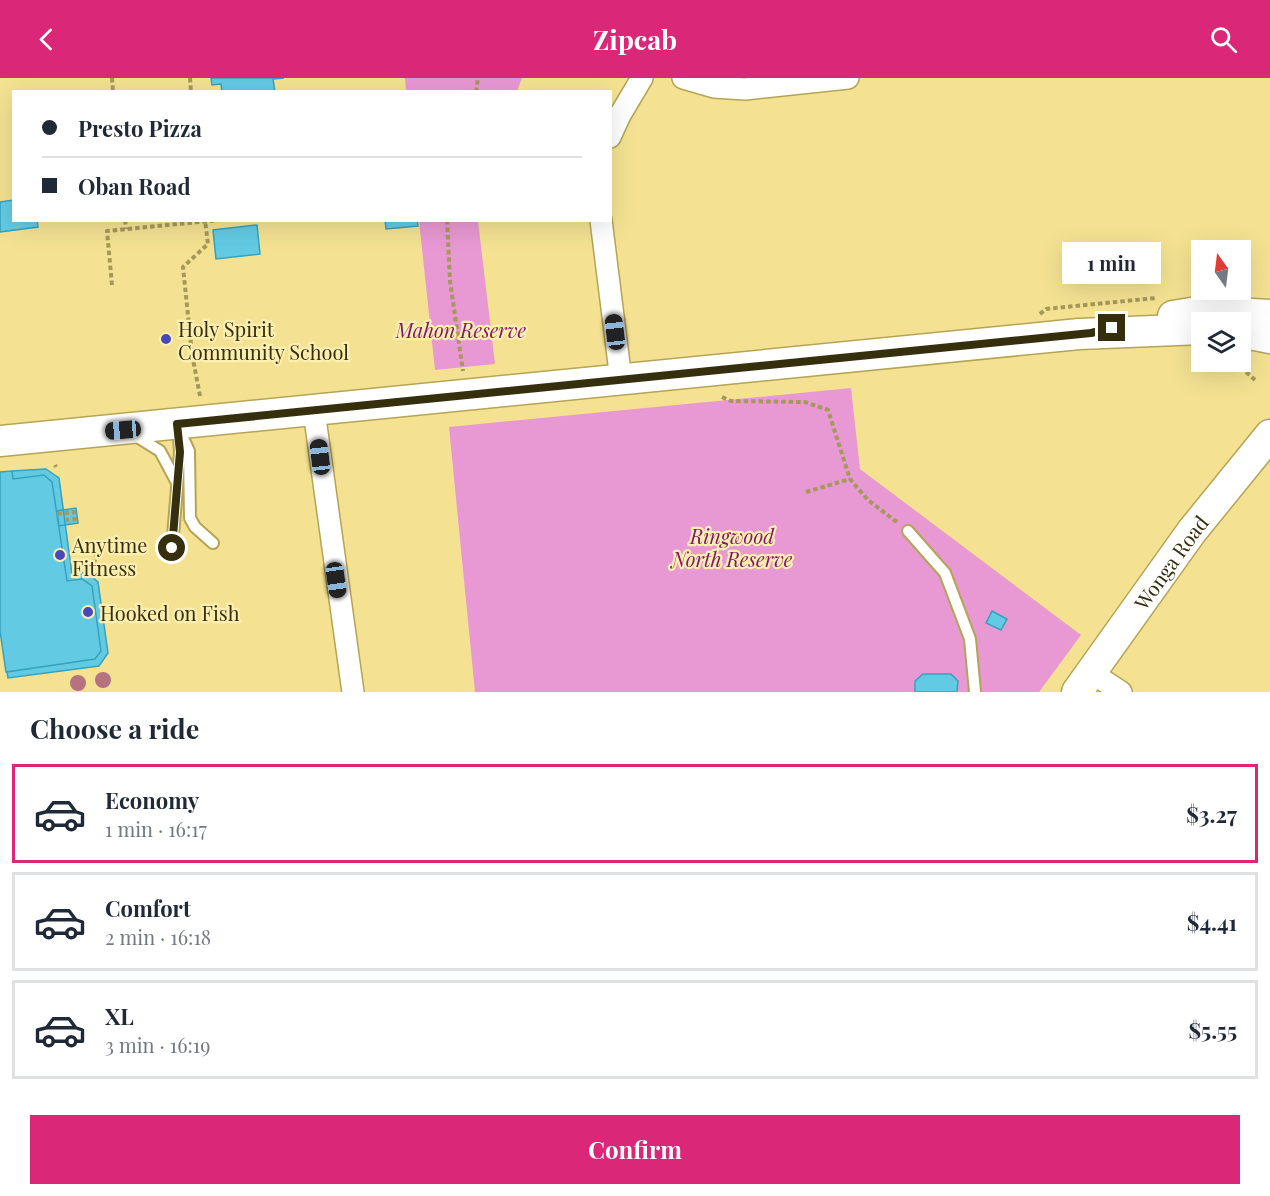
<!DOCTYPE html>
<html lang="en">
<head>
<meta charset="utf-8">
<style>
	:root { --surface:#fff; --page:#f2f2f3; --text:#1f2937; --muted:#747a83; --line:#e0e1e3; --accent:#db2777 }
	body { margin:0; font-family:"Playfair Display",serif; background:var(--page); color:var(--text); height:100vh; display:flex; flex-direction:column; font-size:22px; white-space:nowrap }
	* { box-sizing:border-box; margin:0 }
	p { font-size:20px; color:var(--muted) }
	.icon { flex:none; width:33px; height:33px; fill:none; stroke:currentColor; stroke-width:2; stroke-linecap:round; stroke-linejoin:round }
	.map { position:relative; height:614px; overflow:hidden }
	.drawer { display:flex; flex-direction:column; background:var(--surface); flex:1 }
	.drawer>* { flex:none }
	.hud { position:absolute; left:12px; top:12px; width:600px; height:132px; border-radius:0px; box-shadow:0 6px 24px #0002; display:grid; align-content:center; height:132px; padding:0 30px; background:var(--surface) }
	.needle { width:39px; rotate:346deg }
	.buttons { position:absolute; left:1191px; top:162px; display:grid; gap:12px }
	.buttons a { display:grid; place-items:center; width:60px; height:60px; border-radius:0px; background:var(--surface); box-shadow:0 6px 24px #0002; font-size:30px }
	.end { position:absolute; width:27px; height:27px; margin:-14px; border:8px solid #362f0d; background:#fff; box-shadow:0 0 0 3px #fff }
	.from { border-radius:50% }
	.bubble { position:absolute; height:42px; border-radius:0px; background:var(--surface); box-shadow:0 6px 24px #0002; font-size:20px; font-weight:700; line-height:42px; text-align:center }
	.car { position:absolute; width:18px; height:36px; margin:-18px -9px; border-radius:8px; box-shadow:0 0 4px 2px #0007; background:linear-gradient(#222 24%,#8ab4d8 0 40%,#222 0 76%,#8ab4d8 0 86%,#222 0) }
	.hud b { display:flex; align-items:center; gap:21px; height:57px; font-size:22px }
	.hud b+b { border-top:2px solid var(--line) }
	.hud i { width:15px; height:15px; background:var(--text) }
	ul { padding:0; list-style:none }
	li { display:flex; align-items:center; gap:18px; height:99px; margin:0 12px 9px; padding:0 18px; border:3px solid var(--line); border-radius:0px }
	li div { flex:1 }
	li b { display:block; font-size:22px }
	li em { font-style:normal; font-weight:700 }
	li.on { border-color:var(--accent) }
	li>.icon { width:54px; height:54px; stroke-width:1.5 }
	h2 { padding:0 30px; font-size:27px; line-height:72px }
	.button { display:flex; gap:12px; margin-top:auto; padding:12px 30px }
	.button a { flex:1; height:69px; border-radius:0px; background:var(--accent); color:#fff; font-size:24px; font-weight:700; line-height:69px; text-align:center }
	header { display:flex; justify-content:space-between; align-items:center; height:78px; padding:0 30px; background:var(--accent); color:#fff; font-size:27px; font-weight:700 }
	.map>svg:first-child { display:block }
	.green { fill:#e898d3 }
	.building { fill:#63cae4; stroke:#36a2bb; stroke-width:1.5 }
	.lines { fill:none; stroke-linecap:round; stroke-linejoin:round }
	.service-casing { stroke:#b5a455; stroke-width:14 }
	.minor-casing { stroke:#b5a455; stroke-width:24 }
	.secondary-casing { stroke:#b5a455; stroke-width:33 }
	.path { stroke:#a6985b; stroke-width:4; stroke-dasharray:4.5 3; stroke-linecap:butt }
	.service { stroke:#fff; stroke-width:10 }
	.minor { stroke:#fff; stroke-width:21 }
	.secondary { stroke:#fff; stroke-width:30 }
	.tree { fill:#b6727f }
	.route { stroke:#362f0d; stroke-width:8 }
	.poi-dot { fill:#4848be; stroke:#feefb0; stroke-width:2 }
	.labels { text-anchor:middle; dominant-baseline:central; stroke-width:4.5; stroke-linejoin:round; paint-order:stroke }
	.poi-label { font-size:20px; fill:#362f0d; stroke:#feefb0; text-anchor:start }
	.park-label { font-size:20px; font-style:italic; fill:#83176f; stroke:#feefb0 }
	.street-label { font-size:20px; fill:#362f0d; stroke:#feefb0 }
</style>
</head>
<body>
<header><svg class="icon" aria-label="back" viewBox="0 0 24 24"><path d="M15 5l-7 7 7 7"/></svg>Zipcab<svg class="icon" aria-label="search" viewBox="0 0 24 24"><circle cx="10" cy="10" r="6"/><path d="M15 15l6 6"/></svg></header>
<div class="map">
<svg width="1270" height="614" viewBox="0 0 1270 614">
	<rect width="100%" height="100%" fill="#f4e292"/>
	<path class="green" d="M405,0H522L517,13L406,14Z
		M419,143H478L495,286L435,292Z
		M851,310L860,391L1081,557L1039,614H475L449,349Z"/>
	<path class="building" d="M211,0H284L273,1L275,14H222L221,6L212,7Z
		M13,122L14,142H37L38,149L0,154V124Z
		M385,142H417L418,148L386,151Z
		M257,147L260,176L216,181L213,152Z
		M46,391L59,400L72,496L86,494L98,504L108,575L99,588L8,600L7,594L95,581L101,573L92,508L82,501L67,503L52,404L44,397L13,401L12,393Z
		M12,393L13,401L44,397L52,404L67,503L82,501L92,508L101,573L95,581L6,594L0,553V394Z
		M76,430L78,445L59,448L57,433Z
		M992,533L1007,541L1001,552L986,545Z
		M923,596H951L958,603L957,614H915V603Z"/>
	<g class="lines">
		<defs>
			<path id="service" d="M177,347L189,373L190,440L195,449L213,465
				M136,358L160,373L176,403
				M908,453L945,495L970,561L975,614
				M172,470L180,374L179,360"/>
			<path id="minor" d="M683,0L714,9L745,11L848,0
				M610,59L620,37L642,0
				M601,142L621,302
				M314,333L353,614
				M1092,595L1121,614"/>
			<g id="secondary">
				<path d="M1173,238L1203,233L1270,237"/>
				<path d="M1240,254L1270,260"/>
				<path d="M0,363L1079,256L1202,251"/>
				<path id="s1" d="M1077,614L1192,453L1270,357"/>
			</g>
		</defs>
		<use href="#service" class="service-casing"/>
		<use href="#minor" class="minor-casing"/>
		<use href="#secondary" class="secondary-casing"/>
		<path class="path" d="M112,0L113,14
			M190,0L191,14
			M476,14L478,0
			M125,142L126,151
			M447,142L450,203L463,293
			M112,207L107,153L219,142
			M1040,236L1046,231L1156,220
			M1235,284L1255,302
			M200,318L192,276L183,189L208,166L205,142
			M722,319L731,323L805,324L828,332L850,401L868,422L898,445
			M55,387L56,389
			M806,414L850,401
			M57,436L74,434L75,441L66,442
			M94,486L96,476"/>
		<use href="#service" class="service"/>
		<use href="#minor" class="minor"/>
		<use href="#secondary" class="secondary"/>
	</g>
	<g class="tree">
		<circle cx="103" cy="602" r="8"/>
		<circle cx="78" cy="605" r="8"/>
	</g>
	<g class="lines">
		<path class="route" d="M172,470L180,374L177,346L1091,255L1112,250"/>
	</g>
	<g class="poi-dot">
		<circle cx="166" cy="261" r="6"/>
		<circle cx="60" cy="477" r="6"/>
		<circle cx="88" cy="534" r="6"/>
	</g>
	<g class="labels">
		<g class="poi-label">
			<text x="178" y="250">Holy Spirit<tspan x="178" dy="23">Community School</tspan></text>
			<text x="72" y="466">Anytime<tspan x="72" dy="23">Fitness</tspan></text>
			<text x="100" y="534">Hooked on Fish</text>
		</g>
		<g class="park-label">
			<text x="461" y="251">Mahon Reserve</text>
			<text x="732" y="457">Ringwood<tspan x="732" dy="23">North Reserve</tspan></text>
		</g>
		<g class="street-label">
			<text stroke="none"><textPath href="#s1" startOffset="160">Wonga Road</textPath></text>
		</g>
	</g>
</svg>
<div class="buttons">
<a><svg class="needle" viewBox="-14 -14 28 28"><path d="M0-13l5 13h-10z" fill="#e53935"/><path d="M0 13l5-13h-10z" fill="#747a83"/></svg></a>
<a><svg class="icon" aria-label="layers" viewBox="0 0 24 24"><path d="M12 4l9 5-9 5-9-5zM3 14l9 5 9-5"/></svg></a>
</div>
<i class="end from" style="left:172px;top:470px"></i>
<i class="end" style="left:1112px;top:250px"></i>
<div class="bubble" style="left:1062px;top:164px;width:99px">1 min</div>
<i class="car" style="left:615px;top:254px;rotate:353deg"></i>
<i class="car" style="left:123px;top:352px;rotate:265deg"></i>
<i class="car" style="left:320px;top:379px;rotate:353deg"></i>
<i class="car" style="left:336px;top:502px;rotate:172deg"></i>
<div class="hud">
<b><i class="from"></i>Presto Pizza</b>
<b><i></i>Oban Road</b>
</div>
</div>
<section class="drawer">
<h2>Choose a ride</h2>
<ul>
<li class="on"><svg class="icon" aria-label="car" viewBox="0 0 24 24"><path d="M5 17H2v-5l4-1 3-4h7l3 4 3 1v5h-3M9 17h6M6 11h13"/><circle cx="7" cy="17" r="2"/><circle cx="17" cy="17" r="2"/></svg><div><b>Economy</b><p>1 min · 16:17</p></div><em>$3.27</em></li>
<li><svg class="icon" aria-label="car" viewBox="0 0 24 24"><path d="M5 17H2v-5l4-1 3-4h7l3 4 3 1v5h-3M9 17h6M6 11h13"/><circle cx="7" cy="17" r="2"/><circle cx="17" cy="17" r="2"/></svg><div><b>Comfort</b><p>2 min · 16:18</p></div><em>$4.41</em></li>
<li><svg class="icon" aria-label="car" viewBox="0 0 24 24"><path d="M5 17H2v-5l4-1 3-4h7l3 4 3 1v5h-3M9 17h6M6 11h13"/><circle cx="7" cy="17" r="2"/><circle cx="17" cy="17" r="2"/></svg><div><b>XL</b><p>3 min · 16:19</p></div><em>$5.55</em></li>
</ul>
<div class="button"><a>Confirm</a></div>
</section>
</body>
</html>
